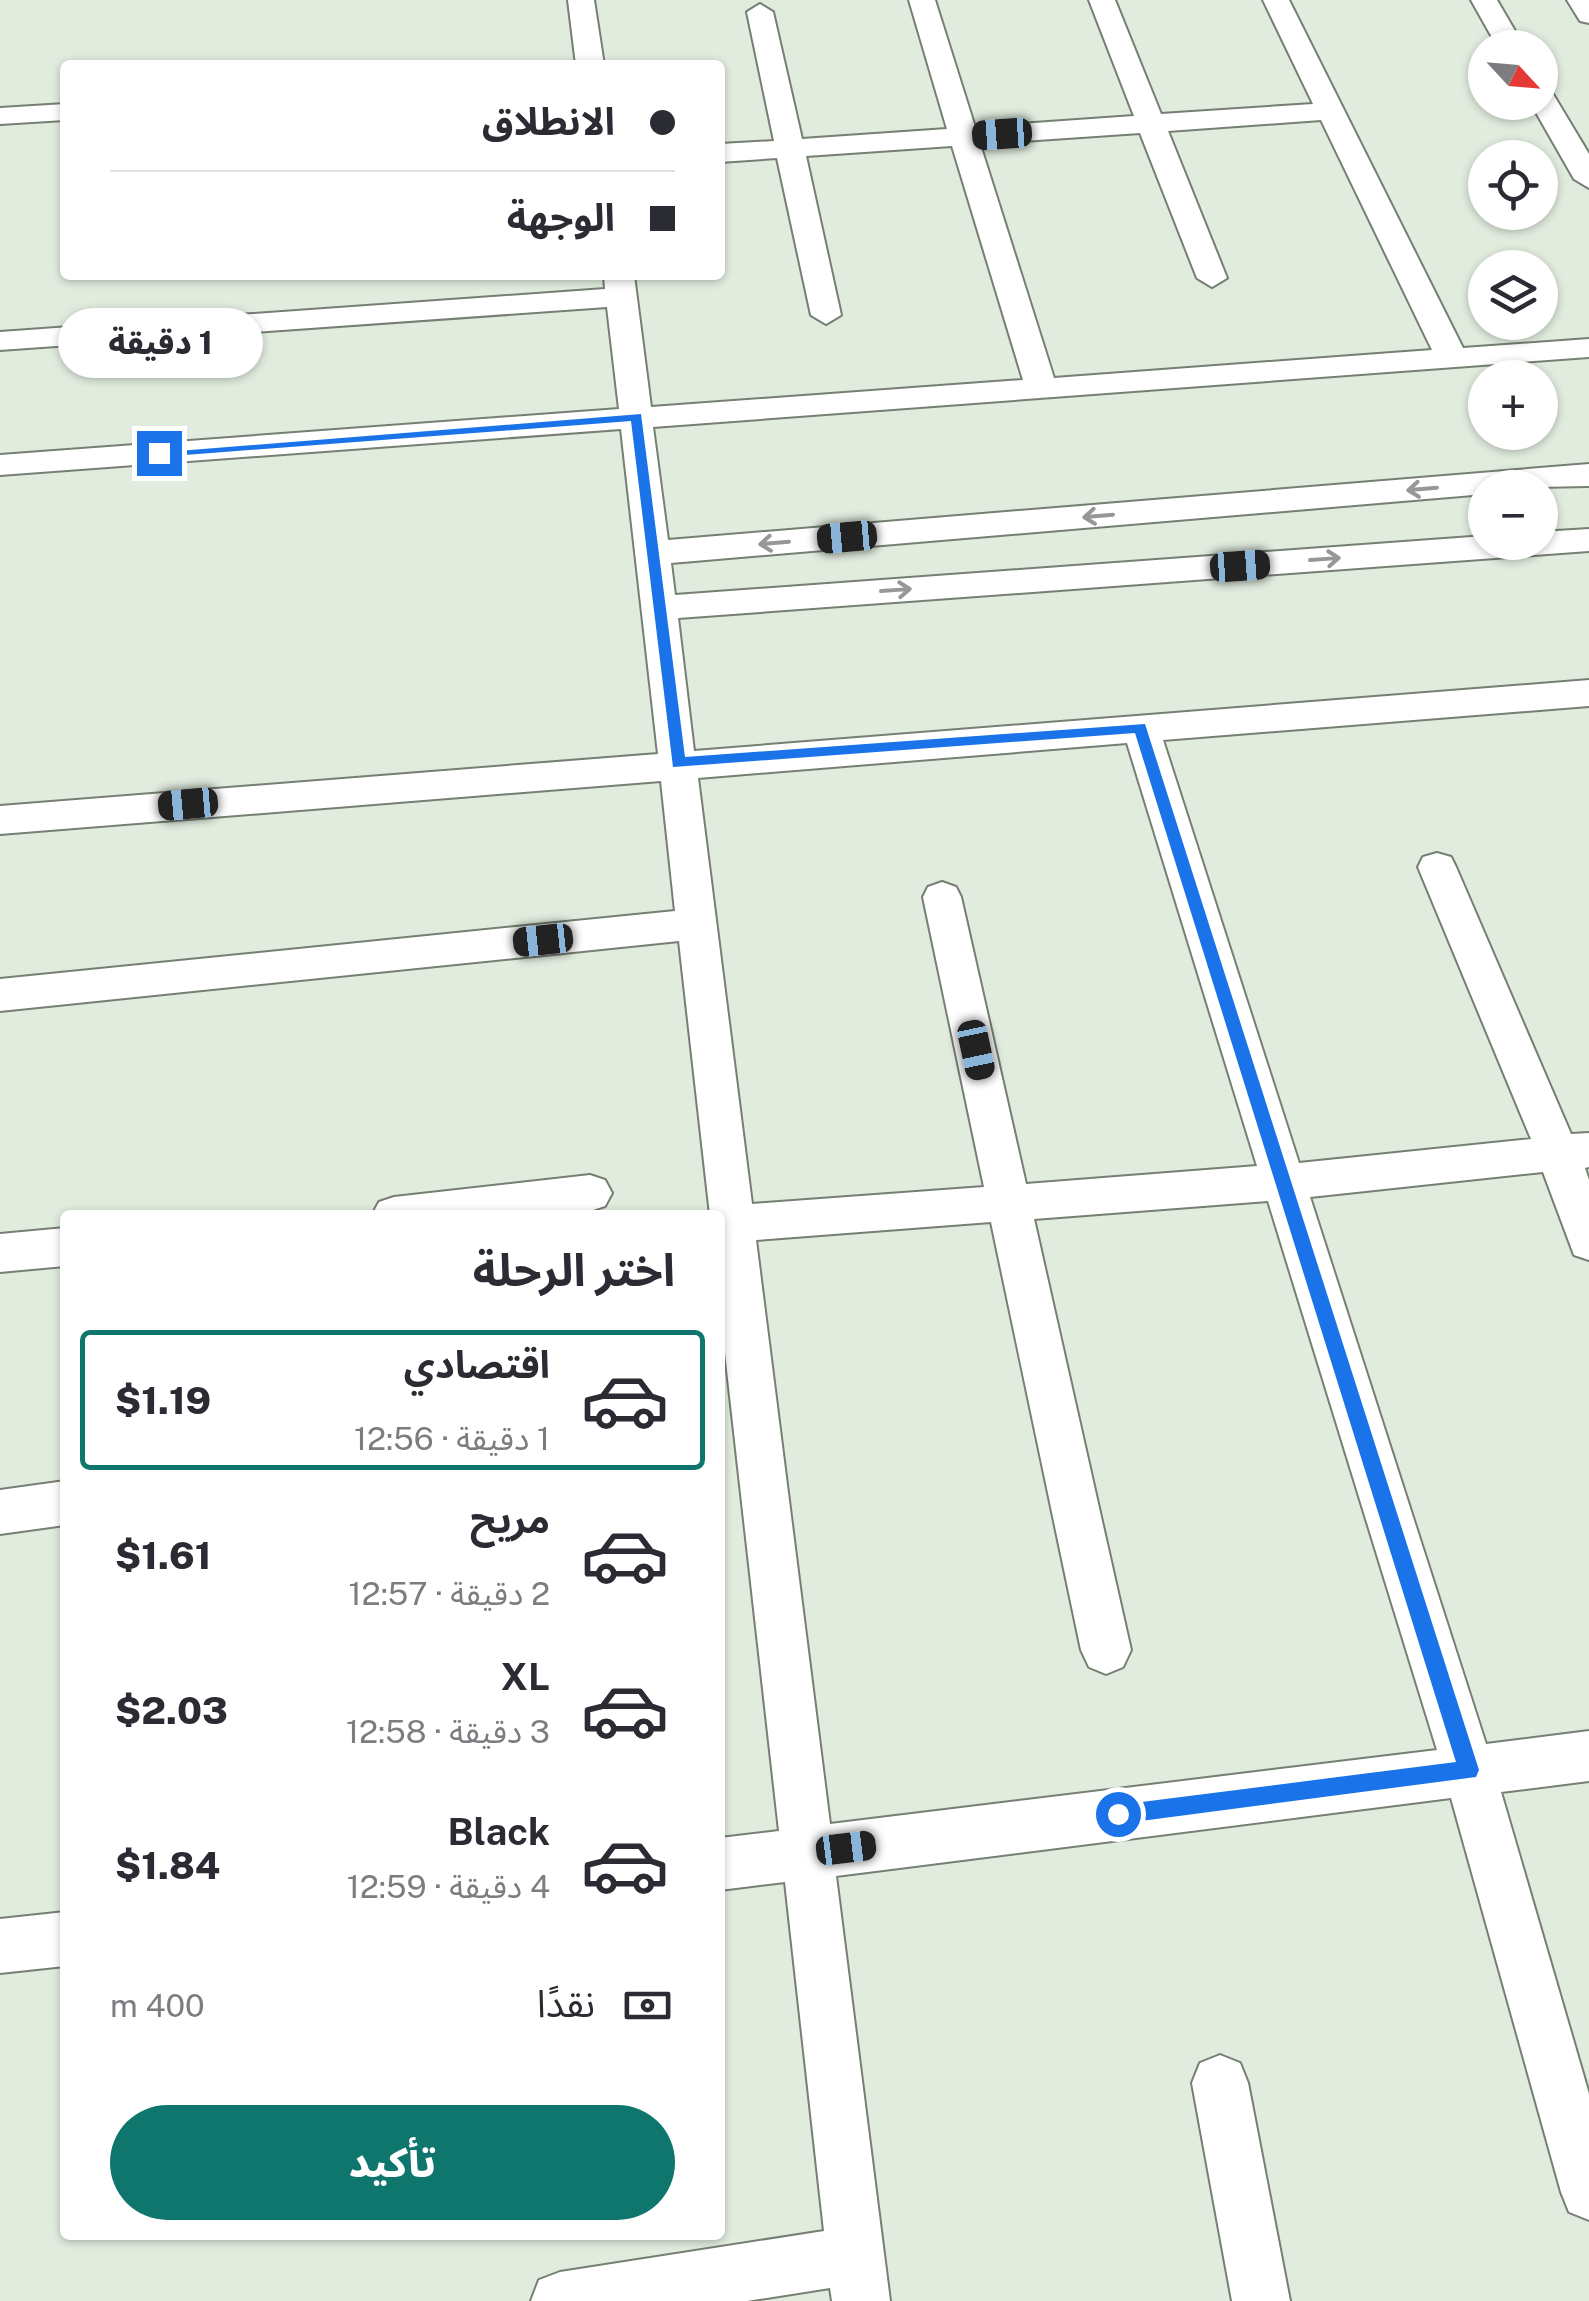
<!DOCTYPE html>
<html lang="ar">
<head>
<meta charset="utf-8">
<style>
	:root { --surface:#fff; --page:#f2f2f3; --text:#2b2b33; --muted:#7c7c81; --line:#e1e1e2; --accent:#0f766e }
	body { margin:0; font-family:"Public Sans","Noto Sans Arabic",sans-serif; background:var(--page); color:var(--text); direction:rtl; height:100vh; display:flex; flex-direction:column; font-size:38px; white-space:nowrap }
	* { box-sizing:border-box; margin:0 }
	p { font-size:32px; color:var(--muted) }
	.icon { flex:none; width:55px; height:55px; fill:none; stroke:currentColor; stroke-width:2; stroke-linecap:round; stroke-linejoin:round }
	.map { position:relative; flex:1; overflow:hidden; direction:ltr }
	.side { position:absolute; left:60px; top:1210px; width:665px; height:1030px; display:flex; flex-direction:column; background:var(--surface); border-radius:10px; box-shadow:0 2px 8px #0004; direction:rtl }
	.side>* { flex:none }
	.guide { position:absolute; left:60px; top:60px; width:665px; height:220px; border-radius:10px; box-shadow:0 2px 8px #0004; direction:rtl; display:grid; align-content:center; height:220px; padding:0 50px; background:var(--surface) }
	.needle { width:65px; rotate:116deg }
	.tools { position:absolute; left:1468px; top:30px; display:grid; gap:20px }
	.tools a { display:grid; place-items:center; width:90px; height:90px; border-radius:50%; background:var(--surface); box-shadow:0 2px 8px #0004; font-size:50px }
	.end { position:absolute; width:45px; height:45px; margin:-22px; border:12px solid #1a73e8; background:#fff; box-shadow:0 0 0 5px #fff }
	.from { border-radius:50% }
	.bubble { position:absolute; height:70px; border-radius:35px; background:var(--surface); box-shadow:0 2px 8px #0004; font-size:32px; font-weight:800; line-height:70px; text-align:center; direction:rtl }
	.car { position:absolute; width:30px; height:60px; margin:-30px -15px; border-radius:12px; box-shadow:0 0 8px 2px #0007; background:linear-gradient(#222 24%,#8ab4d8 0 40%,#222 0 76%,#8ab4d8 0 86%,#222 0) }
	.guide b { display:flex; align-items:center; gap:35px; height:95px; font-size:38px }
	.guide b+b { border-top:2px solid var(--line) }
	.guide i { width:25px; height:25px; background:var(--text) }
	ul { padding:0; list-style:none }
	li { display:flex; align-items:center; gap:30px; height:140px; margin:0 20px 15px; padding:0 30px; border:5px solid transparent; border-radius:10px }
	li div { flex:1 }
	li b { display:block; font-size:38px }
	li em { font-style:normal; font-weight:800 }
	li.current { border-color:var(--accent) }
	li>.icon { width:90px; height:90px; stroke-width:1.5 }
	h2 { padding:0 50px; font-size:45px; line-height:120px }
	.pay { display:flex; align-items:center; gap:25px; height:110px; padding:0 50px; font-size:38px }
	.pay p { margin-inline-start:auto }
	.action { display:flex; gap:20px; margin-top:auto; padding:20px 50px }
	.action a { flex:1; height:115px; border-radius:60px; background:var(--accent); color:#fff; font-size:40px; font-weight:800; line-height:115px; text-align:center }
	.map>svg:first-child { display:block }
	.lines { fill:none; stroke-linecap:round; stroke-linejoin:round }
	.minor-casing { stroke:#757f72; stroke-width:4 }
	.minor { fill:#fff; fill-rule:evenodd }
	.oneway { stroke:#969896 }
	.route { fill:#1a73e8 }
</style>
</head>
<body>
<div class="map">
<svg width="1589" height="2301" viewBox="0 0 1589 2301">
	<rect width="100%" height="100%" fill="#e1ecde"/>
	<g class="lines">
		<defs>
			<path id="minor" d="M568,0H594L604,65H576Z
				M909,0H935L975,127L1134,116L1089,0H1115L1161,114L1313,104L1263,0H1289L1463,348L1589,339V357L653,427L668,540L1589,464V486L1485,488V494L671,563L675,595L1485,536V542H1540V532L1589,529V551L678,618L694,751L1589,680V706L1163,740L1299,1163L1531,1139L1418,867L1423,857L1437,853L1451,857L1456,867L1571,1134L1589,1133V1167L1585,1168L1589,1180V1260L1574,1255L1543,1172L1310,1197L1486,1744L1589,1731V1781L1501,1792L1589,2094V2220L1569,2212L1561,2192L1451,1798L836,1876L890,2301H832L830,2288L747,2301H531L539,2280L560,2272L824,2231L785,1882L720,1890V1838L779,1831L720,1308V1215H710L679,941L0,1011V979L675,911L661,781L0,834V806L658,754L621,429L0,475V455L619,409L607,307L0,350V332L605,289L604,275H634L651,407L1023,380L952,146L806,156L841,315L826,324L811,315L777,158L720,162V144L774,141L747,12L760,4L773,12L802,139L947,129ZM1321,120L1432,350L1054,378L980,144L1140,133L1197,278L1212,287L1227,278L1168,131ZM1127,743L1257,1166L1026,1184L961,897L956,887L942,882L928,887L923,897L984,1187L752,1204L698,778ZM1268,1201L1437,1750L830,1824L756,1240L991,1222L1081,1650L1089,1667L1106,1674L1123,1667L1131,1650L1034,1219Z
				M1471,0H1497L1525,48H1498Z
				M1567,0H1589V23L1580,21Z
				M1540,87L1550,89L1589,154V188L1574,179L1530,102H1540Z
				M65,104V120L0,124V108Z
				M590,1175L605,1180L612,1193L605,1206L590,1211L372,1215L379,1202L394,1197Z
				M65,1228V1266L0,1272V1234Z
				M65,1481V1525L0,1534V1490Z
				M65,1912V1966L0,1973V1919Z
				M1220,2055L1240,2063L1248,2083L1290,2301H1232L1192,2083L1200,2063Z"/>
		</defs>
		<use href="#minor" class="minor-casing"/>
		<use href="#minor" class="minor"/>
	</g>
	<defs><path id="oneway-shaft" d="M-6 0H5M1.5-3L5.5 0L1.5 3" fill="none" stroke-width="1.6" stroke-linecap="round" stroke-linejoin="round" transform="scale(2.5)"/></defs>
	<g class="oneway">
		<use href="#oneway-shaft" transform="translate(1422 489) rotate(175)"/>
		<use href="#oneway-shaft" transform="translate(1098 516) rotate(175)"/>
		<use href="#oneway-shaft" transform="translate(774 543) rotate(175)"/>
		<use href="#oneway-shaft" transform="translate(1325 559) rotate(-4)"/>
		<use href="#oneway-shaft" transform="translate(896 590) rotate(-4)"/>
	</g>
	<path class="route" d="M641,414L685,757L1145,724L1479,1770L1476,1777L1118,1824L1109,1814L1118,1805L1456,1762L1135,733L673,767L631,421L159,457L153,453Z"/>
</svg>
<div class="tools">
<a><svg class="needle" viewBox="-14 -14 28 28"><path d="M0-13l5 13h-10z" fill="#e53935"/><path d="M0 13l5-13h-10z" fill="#7c7c81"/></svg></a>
<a><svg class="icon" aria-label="locate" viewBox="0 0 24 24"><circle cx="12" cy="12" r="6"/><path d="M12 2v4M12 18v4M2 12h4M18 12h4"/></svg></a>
<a><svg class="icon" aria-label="layers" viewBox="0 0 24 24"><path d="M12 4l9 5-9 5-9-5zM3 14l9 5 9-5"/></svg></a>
<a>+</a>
<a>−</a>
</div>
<i class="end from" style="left:1118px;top:1814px"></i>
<i class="end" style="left:159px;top:453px"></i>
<div class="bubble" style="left:58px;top:308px;width:205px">1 دقيقة</div>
<i class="car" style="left:1002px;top:134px;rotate:266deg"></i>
<i class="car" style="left:847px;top:537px;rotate:265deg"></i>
<i class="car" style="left:1240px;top:566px;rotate:86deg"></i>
<i class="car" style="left:188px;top:804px;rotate:265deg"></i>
<i class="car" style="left:543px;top:940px;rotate:264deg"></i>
<i class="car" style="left:976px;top:1050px;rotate:168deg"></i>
<i class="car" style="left:846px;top:1848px;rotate:83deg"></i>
<div class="guide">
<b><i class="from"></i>الانطلاق</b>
<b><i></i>الوجهة</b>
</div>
<section class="side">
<h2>اختر الرحلة</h2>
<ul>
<li class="current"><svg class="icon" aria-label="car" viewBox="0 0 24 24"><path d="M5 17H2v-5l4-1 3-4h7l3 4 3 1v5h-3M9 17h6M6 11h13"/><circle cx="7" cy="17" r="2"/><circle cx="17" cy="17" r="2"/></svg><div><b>اقتصادي</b><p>1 دقيقة · 12:56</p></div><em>$1.19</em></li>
<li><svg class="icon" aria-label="car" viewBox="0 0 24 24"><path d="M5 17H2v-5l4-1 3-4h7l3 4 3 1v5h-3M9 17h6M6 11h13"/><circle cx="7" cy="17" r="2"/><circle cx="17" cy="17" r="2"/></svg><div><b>مريح</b><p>2 دقيقة · 12:57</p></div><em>$1.61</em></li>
<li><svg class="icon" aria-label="car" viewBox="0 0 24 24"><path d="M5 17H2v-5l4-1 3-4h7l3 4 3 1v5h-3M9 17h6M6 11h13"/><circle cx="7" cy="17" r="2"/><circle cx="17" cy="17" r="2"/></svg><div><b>XL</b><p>3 دقيقة · 12:58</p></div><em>$2.03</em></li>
<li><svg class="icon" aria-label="car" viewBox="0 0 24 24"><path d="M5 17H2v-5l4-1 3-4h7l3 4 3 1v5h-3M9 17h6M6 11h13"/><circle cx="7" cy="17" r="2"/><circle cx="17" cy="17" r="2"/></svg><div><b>Black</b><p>4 دقيقة · 12:59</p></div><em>$1.84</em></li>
</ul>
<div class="pay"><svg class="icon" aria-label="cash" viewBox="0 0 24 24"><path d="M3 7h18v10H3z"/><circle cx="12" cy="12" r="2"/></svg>نقدًا<p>400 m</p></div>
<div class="action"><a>تأكيد</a></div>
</section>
</div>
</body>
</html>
